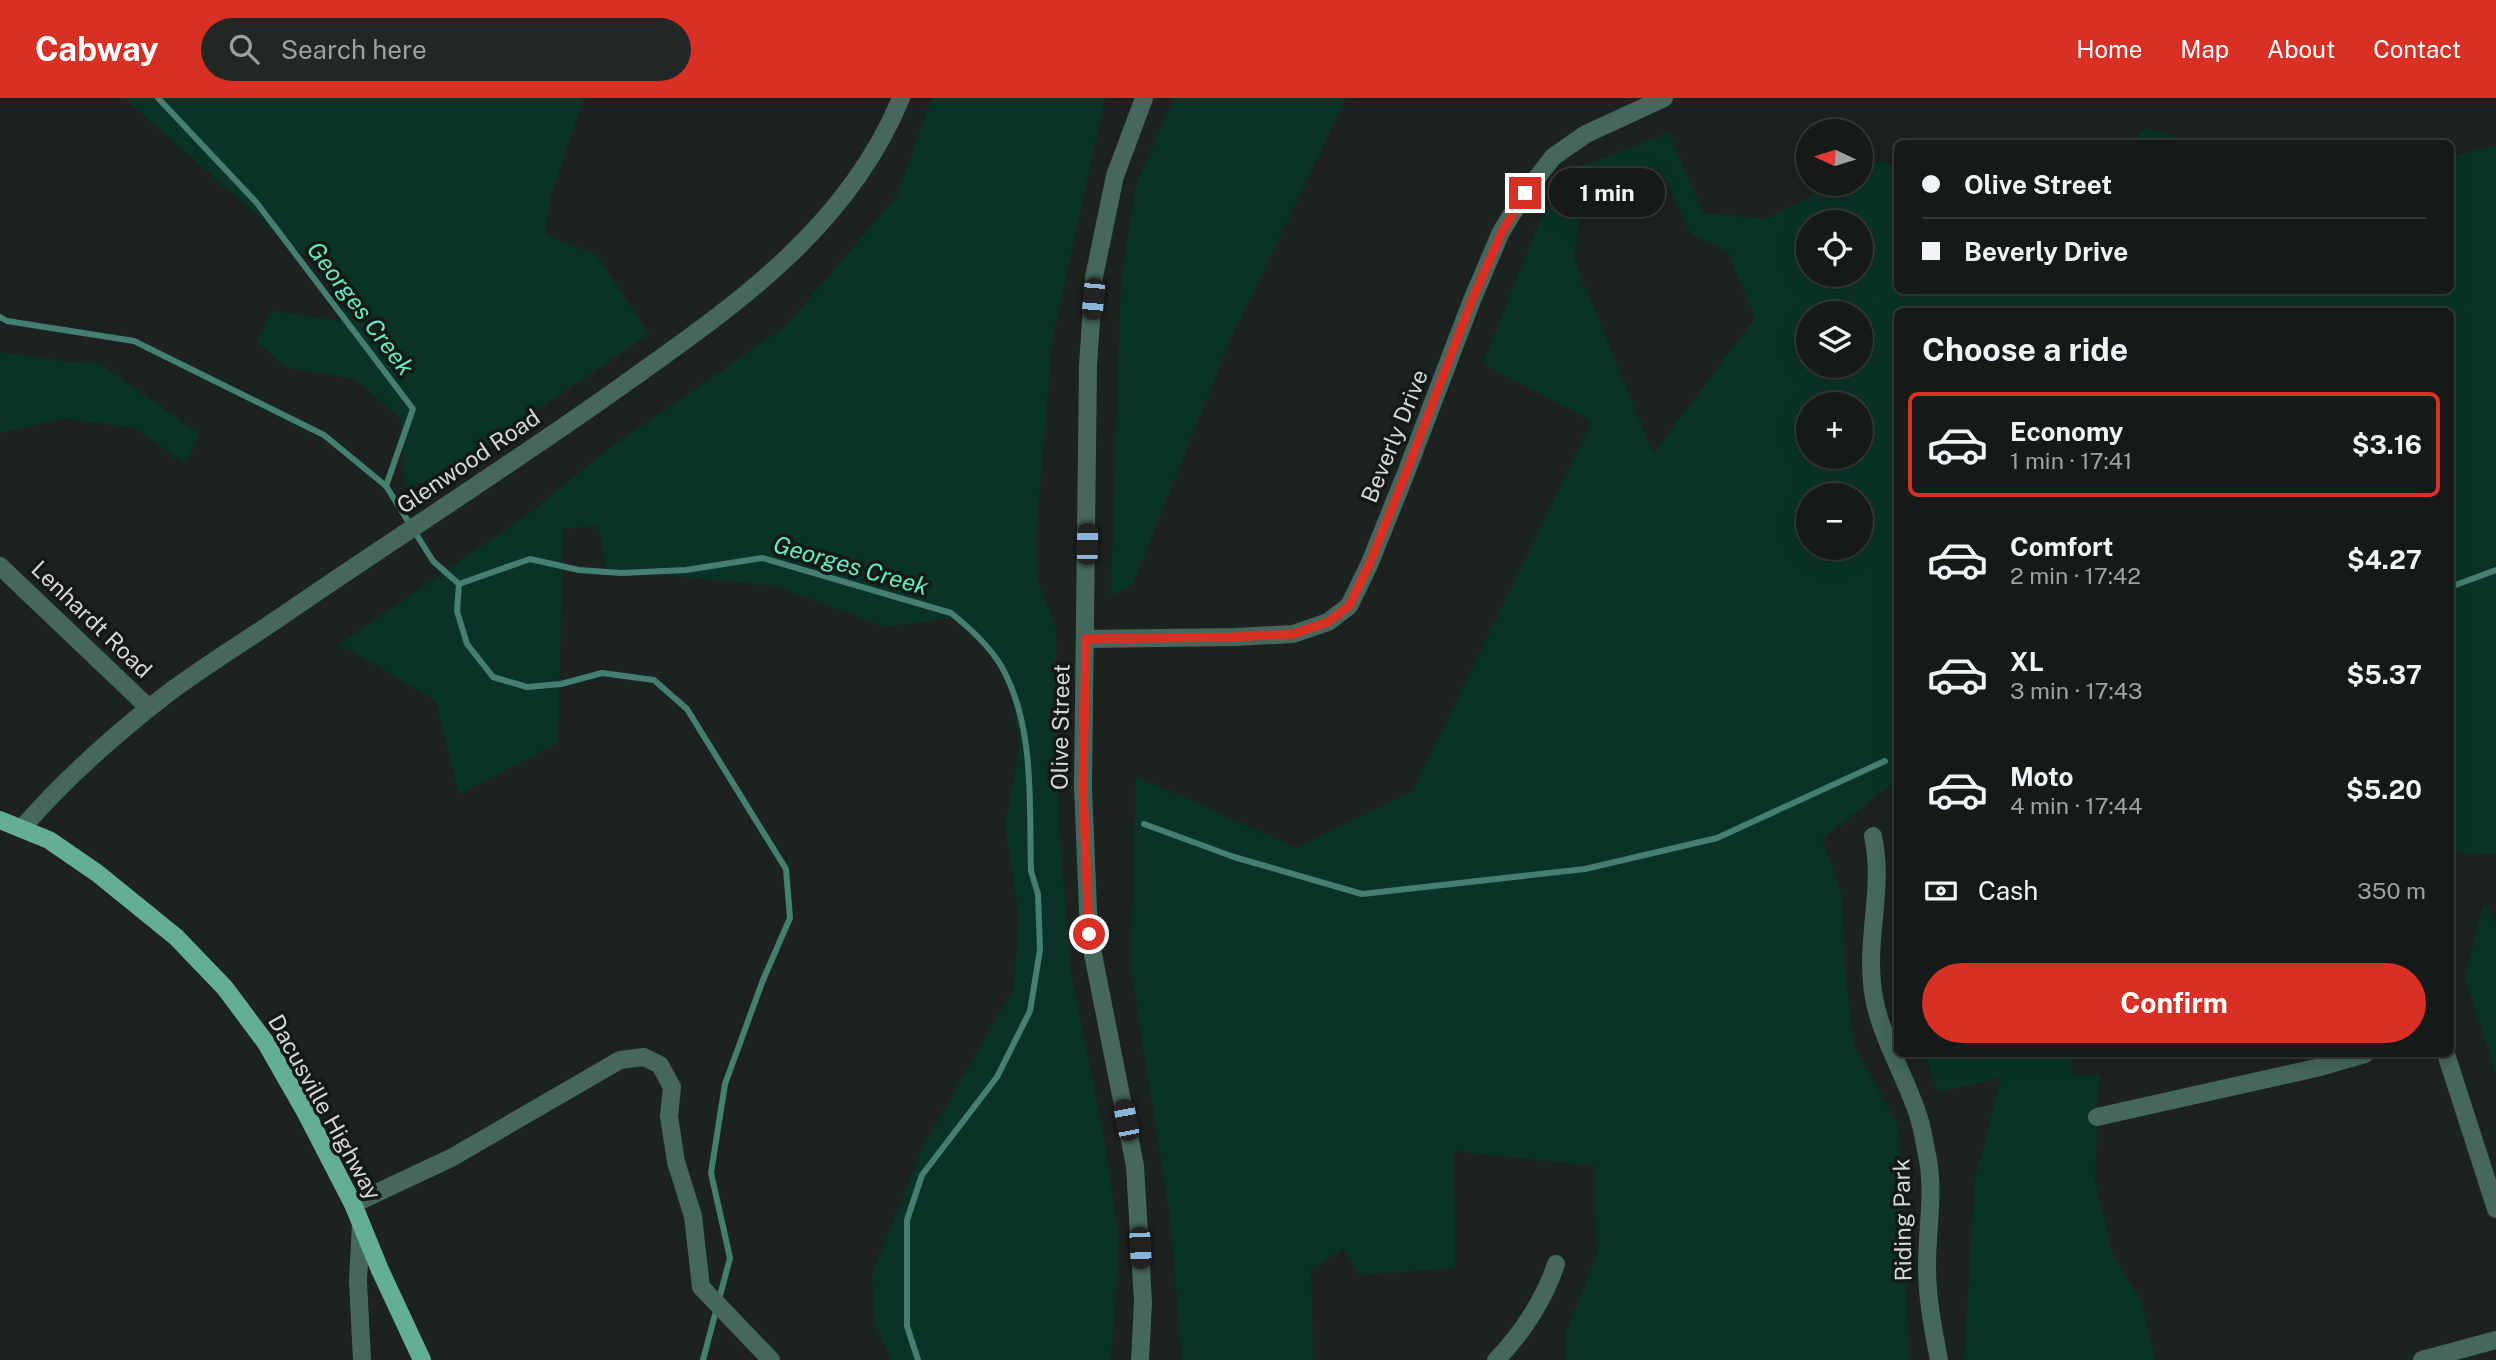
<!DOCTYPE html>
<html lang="en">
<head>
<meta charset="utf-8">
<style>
	:root { --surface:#151a18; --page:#222725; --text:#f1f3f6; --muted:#9da1a2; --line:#343837; --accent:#d93025 }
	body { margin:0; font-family:"Public Sans",sans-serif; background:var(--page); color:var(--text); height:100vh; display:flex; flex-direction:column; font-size:26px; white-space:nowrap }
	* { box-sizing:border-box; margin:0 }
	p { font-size:23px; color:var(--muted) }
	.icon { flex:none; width:38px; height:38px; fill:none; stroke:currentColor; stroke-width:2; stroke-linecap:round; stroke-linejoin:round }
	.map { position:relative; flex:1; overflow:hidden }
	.drawer { position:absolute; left:1894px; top:210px; width:560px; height:749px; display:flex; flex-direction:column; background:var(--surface); border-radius:10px; box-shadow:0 4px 18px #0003,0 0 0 2px var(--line) }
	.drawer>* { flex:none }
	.hud { position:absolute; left:1894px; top:42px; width:560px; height:154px; border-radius:10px; box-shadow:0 4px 18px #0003,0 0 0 2px var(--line); display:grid; align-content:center; height:154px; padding:0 28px; background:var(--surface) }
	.needle { width:46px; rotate:274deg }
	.tools { position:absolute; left:1796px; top:21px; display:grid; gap:14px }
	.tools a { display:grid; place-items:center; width:77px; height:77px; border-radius:50%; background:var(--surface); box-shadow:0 4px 18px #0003,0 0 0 2px var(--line); font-size:35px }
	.end { position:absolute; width:32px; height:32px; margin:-16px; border:9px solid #d93025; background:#fff; box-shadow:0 0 0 4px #fff }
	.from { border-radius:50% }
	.bubble { position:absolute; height:49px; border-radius:24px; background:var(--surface); box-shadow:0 4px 18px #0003,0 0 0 2px var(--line); font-size:23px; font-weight:700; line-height:49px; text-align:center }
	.car { position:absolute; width:21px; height:42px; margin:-21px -10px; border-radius:9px; box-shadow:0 0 5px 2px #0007; background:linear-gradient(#222 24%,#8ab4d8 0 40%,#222 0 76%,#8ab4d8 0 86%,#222 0) }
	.hud b { display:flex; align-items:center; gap:24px; height:66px; font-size:26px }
	.hud b+b { border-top:2px solid var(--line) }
	.hud i { width:18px; height:18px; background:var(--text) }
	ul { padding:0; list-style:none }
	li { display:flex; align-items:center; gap:21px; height:105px; margin:0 14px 10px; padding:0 14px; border:4px solid transparent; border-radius:10px }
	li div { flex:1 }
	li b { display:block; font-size:26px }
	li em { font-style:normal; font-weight:700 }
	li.active { border-color:var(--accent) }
	li>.icon { width:63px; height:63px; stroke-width:1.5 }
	h2 { padding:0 28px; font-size:32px; line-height:84px }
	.pay { display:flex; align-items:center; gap:18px; height:77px; padding:0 28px; font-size:26px }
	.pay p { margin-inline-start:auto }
	.button { display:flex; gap:14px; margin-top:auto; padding:14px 28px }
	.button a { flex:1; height:80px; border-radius:42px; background:var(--accent); color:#fff; font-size:28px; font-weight:700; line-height:80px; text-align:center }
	header { display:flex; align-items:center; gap:42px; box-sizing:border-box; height:98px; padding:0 35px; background:var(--accent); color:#fff }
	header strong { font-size:33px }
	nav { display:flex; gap:38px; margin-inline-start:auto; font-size:24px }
	.search { width:490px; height:63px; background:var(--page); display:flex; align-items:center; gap:18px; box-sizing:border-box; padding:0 24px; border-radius:38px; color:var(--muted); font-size:26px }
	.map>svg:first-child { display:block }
	.green { fill:#0a3328; fill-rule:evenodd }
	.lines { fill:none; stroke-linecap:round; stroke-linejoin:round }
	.stream { stroke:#457f72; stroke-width:6 }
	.minor { stroke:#45675c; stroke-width:18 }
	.major { stroke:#64ae97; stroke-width:18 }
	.route { stroke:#d93025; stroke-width:9 }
	.labels { text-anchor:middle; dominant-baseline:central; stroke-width:7; stroke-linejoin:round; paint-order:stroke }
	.street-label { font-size:23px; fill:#d4d8d6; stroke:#131917 }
	.water-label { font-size:24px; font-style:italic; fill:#67e9c4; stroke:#131917 }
</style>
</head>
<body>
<header>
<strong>Cabway</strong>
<div class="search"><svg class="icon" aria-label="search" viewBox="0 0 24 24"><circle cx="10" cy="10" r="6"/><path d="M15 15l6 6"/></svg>Search here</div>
<nav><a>Home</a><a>Map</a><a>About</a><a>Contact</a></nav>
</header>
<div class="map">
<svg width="2496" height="1262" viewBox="0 0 2496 1262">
	<rect width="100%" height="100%" fill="#1c2220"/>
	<path class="green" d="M124,0H586L579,13L550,100L545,137L596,157L649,236L437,380L405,390L401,321L355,281L286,269L257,244L272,213L340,223L348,196Z
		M932,0H1105L1052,243L1036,438L1037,480L1056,531L1059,732L1071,876L1103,1035L1119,1142L1114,1225L1110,1262H891L875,1226L872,1176L924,1047L1014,890L1019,818L1005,727L1020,647L1011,594L984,543L958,519L885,529L776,488L607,471L598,428L563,431L558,645L459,696L436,603L340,546L531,414L611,349L785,229L897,98Z
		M1175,0H1346L1230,243L1133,486L1111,498L1121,182L1137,84Z
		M2146,30L2198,45H2130Z
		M1669,35L1703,115L1766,121L1836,86H1860V73L1883,62L1897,73V192H2450V58L2496,48V756L2450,755V214H1897V682L1822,741L1842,798L1845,874L1854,948L1899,1030L1909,1262H1566L1565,1237L1597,1157L1595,1068L1454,1053L1455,1170L1359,1177L1344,1151L1311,1170L1313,1262H1182L1170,1118L1131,871L1136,678L1296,750L1413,693L1592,323L1483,266L1538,128L1573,72ZM1660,71L1691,136L1728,154L1755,220L1653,356L1573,159L1580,121L1602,116L1629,73ZM1808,124H1860V177H1808ZM1808,215H1860V268H1808ZM1808,306H1860V359H1808ZM1808,397H1860V450H1808Z
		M0,254L68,264L99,265L199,336L186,366L134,330L65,320L0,335Z
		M2484,805L2496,827V975L2465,880Z
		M1924,956H2070L2073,978L2099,977L2095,1084L2113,1157L2142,1205L2155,1262H1964L1975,1080L2002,979L1939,994Z"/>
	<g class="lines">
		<path class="stream" d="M158,0L256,104L413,311L386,388
			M0,219L7,223L134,243L324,337L386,388L433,463L459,486
			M459,486L530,461L579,472L621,475L686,472L762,460L951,515C971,531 994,552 1005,575C1035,635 1029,707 1031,773L1038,796L1040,852L1030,913L997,979L922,1077L907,1122V1228L918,1262
			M459,486L457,513L467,546L493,579L527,589L561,586L602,575L654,582L687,611L786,771L790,820L763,882L725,986L711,1075L730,1160L703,1262
			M2450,489L2496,472
			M1144,726L1234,759L1362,796L1585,771L1717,740L1885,663"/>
		<path class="minor" d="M0,468L149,610
			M1086,541L1235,539L1293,536L1328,524L1349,508L1369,467L1406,375L1472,202L1501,134L1525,95L1553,59L1586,36L1664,0
			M22,730C65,681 115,636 167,596C204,568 244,544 282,518C395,440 511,367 623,287C734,208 847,131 901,0
			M1873,738C1884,788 1867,835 1872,885C1876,933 1905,975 1919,1020C1923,1033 1925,1048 1928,1062C1934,1096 1927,1133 1927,1168C1927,1200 1933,1231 1939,1262
			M2446,956L2496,1111
			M2097,1019L2316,970L2365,956
			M353,1106L451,1060L620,962L644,959L660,967L672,989L669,1018L676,1064L693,1118L701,1189L771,1262
			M361,1125L358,1183L362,1262
			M1140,1262L1143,1204L1135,1068L1089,836L1083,689L1088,267L1094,179L1115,78L1144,0
			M1496,1262C1522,1236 1545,1200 1556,1166
			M2422,1262L2496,1242"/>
		<path class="major" d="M0,722L49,742L97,775L176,839L225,890L266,945L306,1015L353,1106L380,1172L422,1262"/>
	</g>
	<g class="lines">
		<path class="route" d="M1089,836L1083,689L1086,541L1235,539L1293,536L1328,524L1349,508L1369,467L1406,375L1472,202L1502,134L1525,95"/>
	</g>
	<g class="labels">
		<g class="street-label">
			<text transform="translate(1394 338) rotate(-68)">Beverly Drive</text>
			<text transform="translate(468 363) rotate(-34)">Glenwood Road</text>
			<text transform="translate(92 521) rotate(44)">Lenhardt Road</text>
			<text transform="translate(1060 629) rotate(-89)">Olive Street</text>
			<text transform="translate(325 1009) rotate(61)">Dacusville Highway</text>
			<text transform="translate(1902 1122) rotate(-91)">Riding Park</text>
		</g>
		<g class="water-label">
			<text transform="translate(361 210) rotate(53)">Georges Creek</text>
			<text transform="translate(851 467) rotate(16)">Georges Creek</text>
		</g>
	</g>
</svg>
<div class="tools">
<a><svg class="needle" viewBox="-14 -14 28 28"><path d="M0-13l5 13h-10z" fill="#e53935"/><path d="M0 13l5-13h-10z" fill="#9da1a2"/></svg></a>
<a><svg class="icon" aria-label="locate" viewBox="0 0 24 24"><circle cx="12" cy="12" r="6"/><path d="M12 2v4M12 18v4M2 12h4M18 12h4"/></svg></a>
<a><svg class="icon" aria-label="layers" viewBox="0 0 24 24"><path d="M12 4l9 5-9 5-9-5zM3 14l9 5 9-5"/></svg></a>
<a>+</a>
<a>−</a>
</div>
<i class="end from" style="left:1089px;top:836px"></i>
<i class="end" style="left:1525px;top:95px"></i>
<div class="bubble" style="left:1549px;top:70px;width:116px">1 min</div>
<i class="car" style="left:1093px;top:201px;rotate:185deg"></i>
<i class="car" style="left:1087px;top:446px;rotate:1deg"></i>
<i class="car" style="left:1126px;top:1022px;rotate:349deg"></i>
<i class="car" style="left:1140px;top:1150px;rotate:177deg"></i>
<div class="hud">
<b><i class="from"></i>Olive Street</b>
<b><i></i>Beverly Drive</b>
</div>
<section class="drawer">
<h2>Choose a ride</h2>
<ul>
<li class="active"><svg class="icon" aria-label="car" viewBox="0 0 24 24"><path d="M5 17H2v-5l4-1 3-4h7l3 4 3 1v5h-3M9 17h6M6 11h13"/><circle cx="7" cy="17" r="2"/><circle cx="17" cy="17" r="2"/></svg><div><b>Economy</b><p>1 min · 17:41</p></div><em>$3.16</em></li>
<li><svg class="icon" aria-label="car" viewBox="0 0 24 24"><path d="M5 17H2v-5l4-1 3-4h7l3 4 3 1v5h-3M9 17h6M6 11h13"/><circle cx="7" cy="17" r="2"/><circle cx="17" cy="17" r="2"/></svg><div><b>Comfort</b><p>2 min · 17:42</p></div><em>$4.27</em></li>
<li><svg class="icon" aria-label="car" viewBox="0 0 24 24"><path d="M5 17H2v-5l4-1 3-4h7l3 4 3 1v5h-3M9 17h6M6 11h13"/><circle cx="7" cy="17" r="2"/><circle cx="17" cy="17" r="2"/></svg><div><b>XL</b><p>3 min · 17:43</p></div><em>$5.37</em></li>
<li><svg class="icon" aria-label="car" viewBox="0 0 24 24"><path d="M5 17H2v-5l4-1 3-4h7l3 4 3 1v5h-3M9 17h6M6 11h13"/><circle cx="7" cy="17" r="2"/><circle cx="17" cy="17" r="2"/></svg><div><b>Moto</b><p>4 min · 17:44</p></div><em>$5.20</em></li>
</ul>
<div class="pay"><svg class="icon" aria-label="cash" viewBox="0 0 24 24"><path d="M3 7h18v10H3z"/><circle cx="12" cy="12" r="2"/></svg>Cash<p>350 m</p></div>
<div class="button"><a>Confirm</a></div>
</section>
</div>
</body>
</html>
